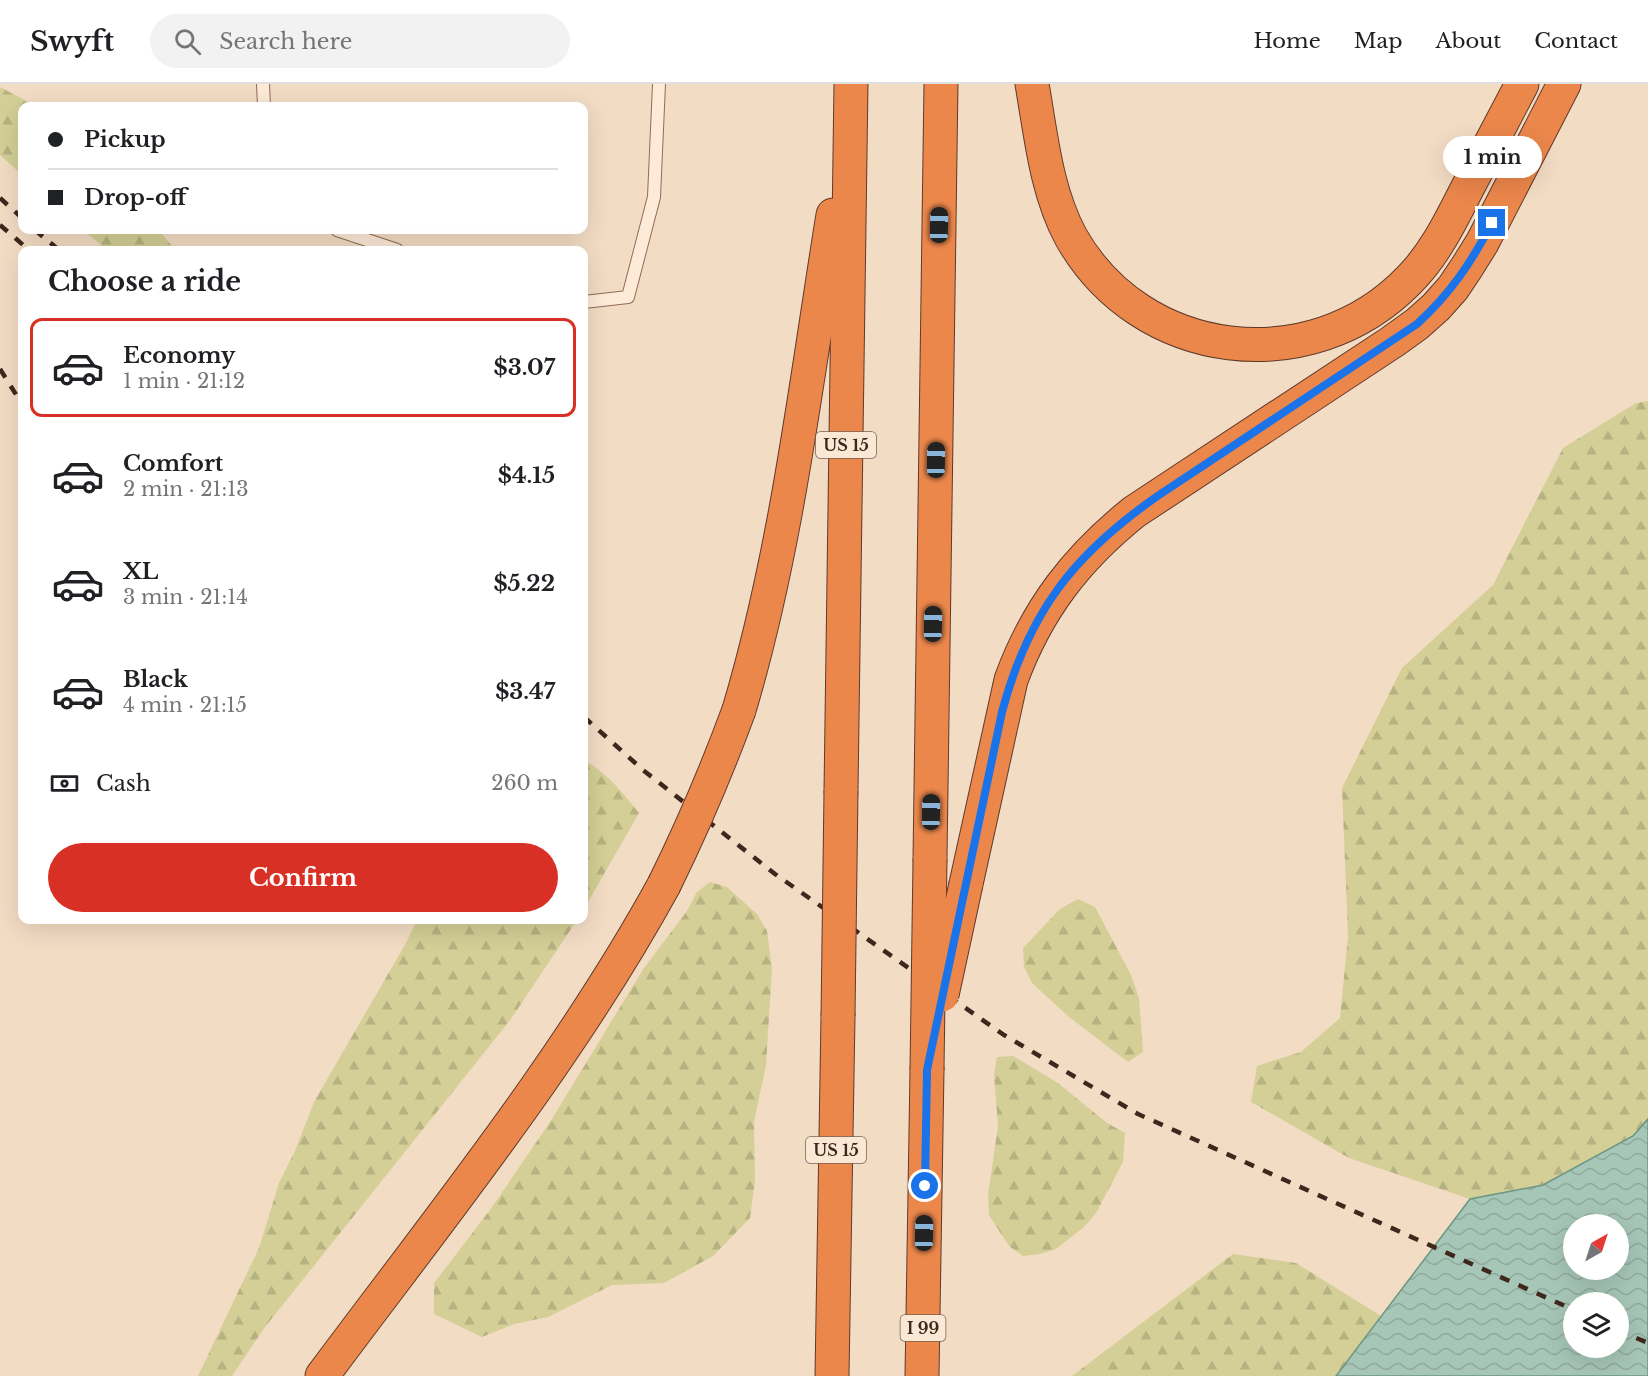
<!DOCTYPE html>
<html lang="en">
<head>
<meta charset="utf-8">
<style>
	:root { --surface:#fff; --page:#f2f2f2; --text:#202124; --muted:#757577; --line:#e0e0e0; --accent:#d93025 }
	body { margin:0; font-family:"Libre Baskerville",serif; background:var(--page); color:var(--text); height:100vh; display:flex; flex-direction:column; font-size:22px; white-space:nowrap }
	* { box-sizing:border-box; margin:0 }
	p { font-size:20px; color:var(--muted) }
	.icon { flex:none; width:33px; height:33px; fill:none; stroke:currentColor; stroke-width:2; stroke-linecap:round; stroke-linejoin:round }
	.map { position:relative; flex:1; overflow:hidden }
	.details { position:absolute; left:18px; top:162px; width:570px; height:678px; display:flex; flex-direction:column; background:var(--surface); border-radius:12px; box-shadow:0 6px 24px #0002 }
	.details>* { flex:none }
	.top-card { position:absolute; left:18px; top:18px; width:570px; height:132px; border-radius:12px; box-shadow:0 6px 24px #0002; display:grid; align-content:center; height:132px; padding:0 30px; background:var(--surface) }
	.needle { width:39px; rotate:39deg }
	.fabs { position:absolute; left:1563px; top:1130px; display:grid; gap:12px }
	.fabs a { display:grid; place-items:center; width:66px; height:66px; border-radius:50%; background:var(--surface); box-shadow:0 6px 24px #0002; font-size:30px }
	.end { position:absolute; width:27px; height:27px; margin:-14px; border:8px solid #1a73e8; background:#fff; box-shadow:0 0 0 3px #fff }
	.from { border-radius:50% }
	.bubble { position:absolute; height:42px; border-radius:21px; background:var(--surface); box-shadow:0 6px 24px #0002; font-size:20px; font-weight:700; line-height:42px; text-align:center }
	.car { position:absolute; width:18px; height:36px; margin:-18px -9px; border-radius:8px; box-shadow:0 0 4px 2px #0007; background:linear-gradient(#222 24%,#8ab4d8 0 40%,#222 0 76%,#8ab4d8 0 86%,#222 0) }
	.top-card b { display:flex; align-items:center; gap:21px; height:57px; font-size:22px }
	.top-card b+b { border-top:2px solid var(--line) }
	.top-card i { width:15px; height:15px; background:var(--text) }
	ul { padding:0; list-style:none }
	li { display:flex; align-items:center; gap:18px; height:99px; margin:0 12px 9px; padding:0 18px; border:3px solid transparent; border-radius:12px }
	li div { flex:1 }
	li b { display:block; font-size:22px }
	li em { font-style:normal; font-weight:700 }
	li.current { border-color:var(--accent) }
	li>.icon { width:54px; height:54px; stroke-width:1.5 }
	h2 { padding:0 30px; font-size:27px; line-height:72px }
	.pay { display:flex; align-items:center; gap:15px; height:66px; padding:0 30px; font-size:22px }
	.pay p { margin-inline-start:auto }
	.primary-button { display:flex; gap:12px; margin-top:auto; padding:12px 30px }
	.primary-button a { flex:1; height:69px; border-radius:36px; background:var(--accent); color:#fff; font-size:24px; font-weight:700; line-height:69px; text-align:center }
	header { display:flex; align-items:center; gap:36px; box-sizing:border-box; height:84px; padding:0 30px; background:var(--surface); border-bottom:2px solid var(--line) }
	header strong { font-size:28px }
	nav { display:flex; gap:33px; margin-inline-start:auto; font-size:21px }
	.search { width:420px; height:54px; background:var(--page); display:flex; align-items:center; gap:15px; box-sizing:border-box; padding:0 21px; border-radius:33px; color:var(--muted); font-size:22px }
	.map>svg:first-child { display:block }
	.forest { fill:url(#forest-firs) }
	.water { fill:url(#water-waves); stroke:#6b9683; stroke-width:1.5; fill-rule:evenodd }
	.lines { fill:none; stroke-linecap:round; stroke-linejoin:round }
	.service-casing { stroke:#916b57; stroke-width:14 }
	.motorway-casing { stroke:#5e3a2c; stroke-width:35 }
	.service { stroke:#fdebd8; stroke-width:12 }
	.motorway { stroke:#ec874b; stroke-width:33 }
	.rail { stroke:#3f271d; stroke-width:4.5; stroke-dasharray:10 10; stroke-linecap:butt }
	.motorway-bridge-casing { stroke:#5e3a2c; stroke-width:35; stroke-linecap:butt }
	.motorway-bridge { stroke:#ec874b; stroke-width:33 }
	.route { stroke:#1a73e8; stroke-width:8 }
	.labels { text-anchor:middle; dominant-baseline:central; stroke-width:5; stroke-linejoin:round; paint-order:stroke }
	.shield { fill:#fae8d4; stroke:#776154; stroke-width:1.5 }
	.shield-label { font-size:16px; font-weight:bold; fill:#3f271d }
</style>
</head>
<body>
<header>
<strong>Swyft</strong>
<div class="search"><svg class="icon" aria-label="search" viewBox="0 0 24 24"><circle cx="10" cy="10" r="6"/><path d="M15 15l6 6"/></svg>Search here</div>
<nav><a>Home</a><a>Map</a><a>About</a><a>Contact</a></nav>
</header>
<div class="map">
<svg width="1648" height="1292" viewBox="0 0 1648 1292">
	<defs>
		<pattern id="forest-firs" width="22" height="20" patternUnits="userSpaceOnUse" patternTransform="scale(1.5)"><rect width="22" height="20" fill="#d3cf96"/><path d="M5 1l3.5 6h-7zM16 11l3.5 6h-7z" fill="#b6b281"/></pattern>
		<pattern id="water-waves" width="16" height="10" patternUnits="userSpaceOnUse" patternTransform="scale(1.5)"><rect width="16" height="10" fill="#a6c6b7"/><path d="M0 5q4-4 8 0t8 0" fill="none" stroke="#90aa9d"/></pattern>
	</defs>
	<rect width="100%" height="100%" fill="#f3dcc4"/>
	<path class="forest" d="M0,3L36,22H22V91L0,71Z
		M83,146H159L175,166H107Z
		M1648,317V1035L1633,1052L1543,1101L1470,1115L1349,1074L1251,1018L1257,982L1301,968L1340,934L1348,852L1342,704L1402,584L1493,501L1563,364L1636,319Z
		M584,676C607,689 622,708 639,729L584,825Z
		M710,798L727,803L757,830L767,847L772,885L766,981L754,1038L755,1097L750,1134L713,1172L664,1199L612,1201L548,1233L514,1240L482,1253L434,1230V1199L490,1126L550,1038L644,884L687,827L697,808Z
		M1078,815L1095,823L1131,891L1139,914L1143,968L1128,978L1069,933L1032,899L1024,883L1023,864L1060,825Z
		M417,836H577L511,935L265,1243L232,1292H198L259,1164L279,1099L295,1067L314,1018L406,859Z
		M1013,972L1058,999L1107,1039L1125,1049L1123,1078L1096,1129L1084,1143L1056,1165L1040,1170L1023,1172L1009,1162L989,1131L988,1111L998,1042L994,990L997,973Z
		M1233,1170L1296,1179L1381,1232L1336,1292H1072Z"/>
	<path class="water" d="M1648,1035V1292H1336L1470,1115L1543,1101L1633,1052ZM1574,1140H1618V1185H1574ZM1574,1218H1618V1263H1574Z"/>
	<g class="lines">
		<defs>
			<path id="service" d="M263,0L264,22
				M337,146L397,166
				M584,218L628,213L654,113L659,0"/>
			<path id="motorway" d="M1032,0C1041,51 1046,107 1071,153C1141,277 1311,297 1409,196C1436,169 1452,134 1469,101C1487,67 1504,34 1522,0
				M739,626C787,465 806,297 833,131
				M841,707L851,0
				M930,775L941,0
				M966,800L1011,596C1037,525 1076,475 1134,428L1392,258L1417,240L1436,223L1453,204L1467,183L1482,159L1564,0
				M322,1292C441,1132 568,976 664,801
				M832,1292L838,932
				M922,1292L927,986"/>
		</defs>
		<use href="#service" class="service-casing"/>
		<use href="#motorway" class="motorway-casing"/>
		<use href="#service" class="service"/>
		<use href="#motorway" class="motorway"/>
		<path class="rail" d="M0,114L22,134
			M0,141L29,166
			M35,146L59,166
			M0,285L22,320
			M584,633L643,686L775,790L1004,951L1138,1030L1574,1226
			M1618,1246L1648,1259"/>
		<defs>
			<path id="motorway-bridge" d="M664,801C692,744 717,686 739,626
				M942,911L966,800
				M838,932L841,707
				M927,986L930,775"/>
		</defs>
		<use href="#motorway-bridge" class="motorway-bridge-casing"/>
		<use href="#motorway-bridge" class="motorway-bridge"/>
	</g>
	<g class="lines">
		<path class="route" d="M925,1102L927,986L1002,628C1029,527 1074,470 1159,411L1417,240C1450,210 1471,179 1492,139"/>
	</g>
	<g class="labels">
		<g class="shield">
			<rect x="816" y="348" width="60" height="26" rx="4.5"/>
			<rect x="806" y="1053" width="60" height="26" rx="4.5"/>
			<rect x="900.5" y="1231" width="45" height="26" rx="4.5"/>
		</g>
		<g class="shield-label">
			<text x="846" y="361">US 15</text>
			<text x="836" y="1066">US 15</text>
			<text x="923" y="1244">I 99</text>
		</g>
	</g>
</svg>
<div class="fabs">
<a><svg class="needle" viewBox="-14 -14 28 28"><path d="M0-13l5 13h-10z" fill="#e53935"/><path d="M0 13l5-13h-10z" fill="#757577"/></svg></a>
<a><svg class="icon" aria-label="layers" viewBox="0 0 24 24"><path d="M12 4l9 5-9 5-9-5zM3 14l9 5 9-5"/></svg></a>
</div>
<i class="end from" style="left:925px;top:1102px"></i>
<i class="end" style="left:1492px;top:139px"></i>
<div class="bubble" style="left:1443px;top:52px;width:99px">1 min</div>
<i class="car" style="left:939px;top:141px;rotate:1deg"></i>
<i class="car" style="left:936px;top:376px;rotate:1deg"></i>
<i class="car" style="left:933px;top:540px;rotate:1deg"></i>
<i class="car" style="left:931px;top:728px;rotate:1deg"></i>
<i class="car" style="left:924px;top:1149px;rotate:1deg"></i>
<div class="top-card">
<b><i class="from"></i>Pickup</b>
<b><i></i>Drop-off</b>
</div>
<section class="details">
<h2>Choose a ride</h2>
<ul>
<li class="current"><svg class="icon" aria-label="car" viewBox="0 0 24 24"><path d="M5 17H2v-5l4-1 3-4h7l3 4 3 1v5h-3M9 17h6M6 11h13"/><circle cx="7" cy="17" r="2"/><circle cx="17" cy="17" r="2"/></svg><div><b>Economy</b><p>1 min · 21:12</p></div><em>$3.07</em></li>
<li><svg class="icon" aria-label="car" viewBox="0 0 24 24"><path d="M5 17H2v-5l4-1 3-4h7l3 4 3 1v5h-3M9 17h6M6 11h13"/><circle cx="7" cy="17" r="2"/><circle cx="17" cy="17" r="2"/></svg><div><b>Comfort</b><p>2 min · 21:13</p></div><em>$4.15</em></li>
<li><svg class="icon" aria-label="car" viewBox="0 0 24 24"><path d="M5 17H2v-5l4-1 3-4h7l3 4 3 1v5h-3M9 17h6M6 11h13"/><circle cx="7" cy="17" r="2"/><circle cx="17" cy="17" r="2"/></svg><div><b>XL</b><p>3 min · 21:14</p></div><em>$5.22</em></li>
<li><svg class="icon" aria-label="car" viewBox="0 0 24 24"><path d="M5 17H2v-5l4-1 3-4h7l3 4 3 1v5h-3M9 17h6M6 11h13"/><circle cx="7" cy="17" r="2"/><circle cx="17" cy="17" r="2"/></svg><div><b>Black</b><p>4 min · 21:15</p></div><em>$3.47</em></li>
</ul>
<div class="pay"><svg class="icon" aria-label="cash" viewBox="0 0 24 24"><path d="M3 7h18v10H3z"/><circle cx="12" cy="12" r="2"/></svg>Cash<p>260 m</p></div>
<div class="primary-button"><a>Confirm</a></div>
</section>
</div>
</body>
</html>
